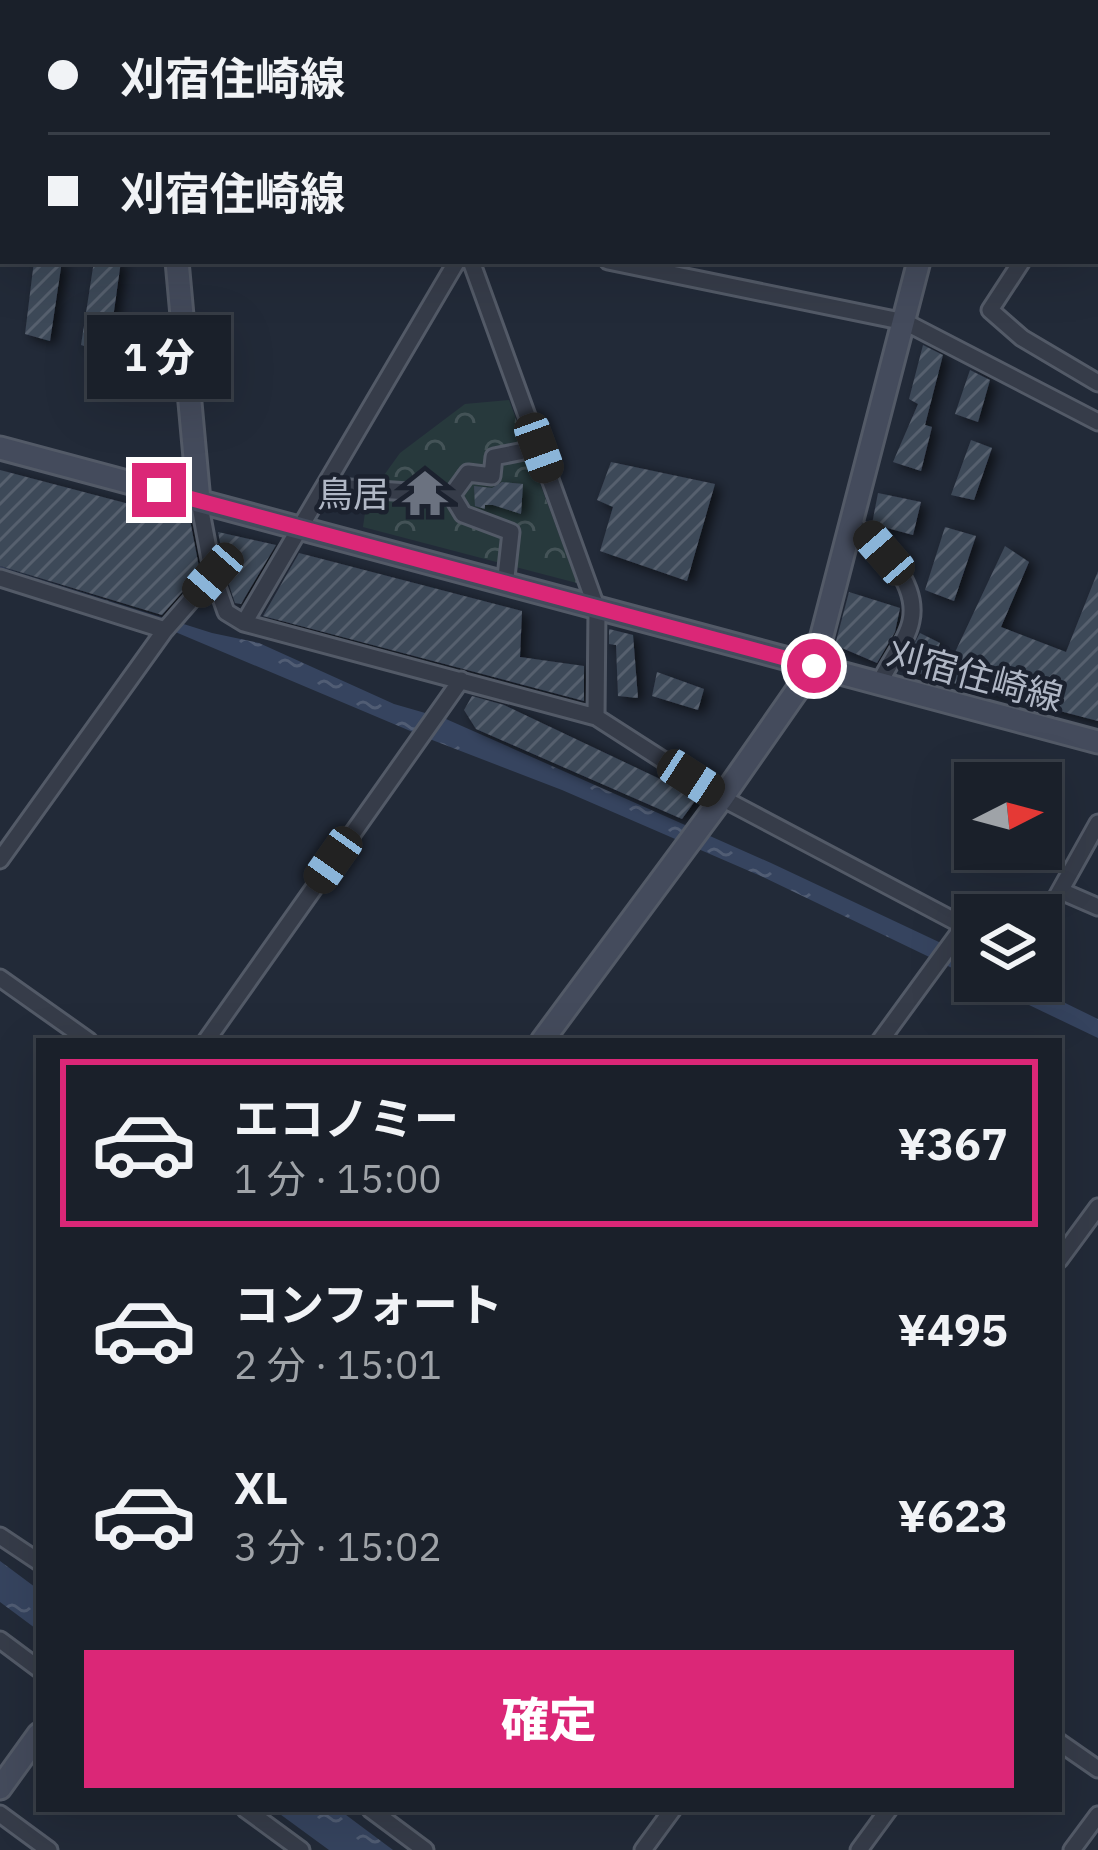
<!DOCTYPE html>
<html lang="ja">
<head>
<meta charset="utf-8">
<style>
	:root { --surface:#1a202a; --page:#232832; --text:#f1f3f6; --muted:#9fa3a8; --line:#383e47; --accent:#db2777 }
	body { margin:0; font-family:"IBM Plex Sans","Noto Sans JP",sans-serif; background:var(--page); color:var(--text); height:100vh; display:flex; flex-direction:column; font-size:45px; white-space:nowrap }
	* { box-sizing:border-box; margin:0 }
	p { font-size:39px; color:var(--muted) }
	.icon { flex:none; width:66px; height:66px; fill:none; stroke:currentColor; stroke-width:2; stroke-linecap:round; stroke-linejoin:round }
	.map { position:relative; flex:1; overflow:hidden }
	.sheet { position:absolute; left:36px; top:1038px; width:1026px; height:774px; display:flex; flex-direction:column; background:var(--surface); border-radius:0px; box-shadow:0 12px 48px #0002,0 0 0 3px var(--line) }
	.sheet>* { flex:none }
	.top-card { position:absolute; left:0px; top:0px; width:1098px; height:264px; box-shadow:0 12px 48px #0002,0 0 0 3px var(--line); display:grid; align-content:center; height:264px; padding:0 48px; background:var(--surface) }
	.needle { width:78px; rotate:84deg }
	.fabs { position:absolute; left:954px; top:762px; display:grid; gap:24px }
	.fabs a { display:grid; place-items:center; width:108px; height:108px; border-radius:0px; background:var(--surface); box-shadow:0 12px 48px #0002,0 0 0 3px var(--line); font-size:60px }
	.end { position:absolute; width:54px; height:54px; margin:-27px; border:15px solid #db2777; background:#fff; box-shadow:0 0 0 6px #fff }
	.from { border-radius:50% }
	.bubble { position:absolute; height:84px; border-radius:0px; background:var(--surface); box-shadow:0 12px 48px #0002,0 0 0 3px var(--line); font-size:39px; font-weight:800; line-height:84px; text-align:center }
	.car { position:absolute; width:36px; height:72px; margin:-36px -18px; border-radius:15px; box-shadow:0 0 9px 3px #0007; background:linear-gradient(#222 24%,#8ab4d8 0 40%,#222 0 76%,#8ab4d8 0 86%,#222 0) }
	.top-card b { display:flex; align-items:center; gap:42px; height:114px; font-size:45px }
	.top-card b+b { border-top:3px solid var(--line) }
	.top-card i { width:30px; height:30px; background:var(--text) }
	ul { padding:21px 0 0; list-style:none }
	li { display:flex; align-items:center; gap:36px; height:168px; margin:0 24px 18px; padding:0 24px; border:6px solid transparent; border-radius:0px }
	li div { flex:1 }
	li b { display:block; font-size:45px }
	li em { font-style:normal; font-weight:800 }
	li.selected { border-color:var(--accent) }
	li>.icon { width:108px; height:108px; stroke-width:1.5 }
	.button { display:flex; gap:24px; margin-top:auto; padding:24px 48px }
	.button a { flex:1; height:138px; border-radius:0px; background:var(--accent); color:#fff; font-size:48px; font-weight:800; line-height:138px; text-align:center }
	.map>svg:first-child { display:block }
	.forest { fill:url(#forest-crowns) }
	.water { fill:url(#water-ripples) }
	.building { fill:url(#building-hatch); filter:url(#shadow) }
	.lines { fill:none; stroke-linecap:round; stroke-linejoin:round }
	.street-casing { stroke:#535a67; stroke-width:21 }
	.secondary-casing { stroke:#535a67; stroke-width:27 }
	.street { stroke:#363c49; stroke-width:15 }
	.secondary { stroke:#444b5c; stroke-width:21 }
	.route { stroke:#db2777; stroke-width:15 }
	.labels { text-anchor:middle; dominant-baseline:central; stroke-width:9; stroke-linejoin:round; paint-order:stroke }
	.poi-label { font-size:36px; fill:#b0b7c5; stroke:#1b212e; text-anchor:end }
	.street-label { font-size:36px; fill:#b0b7c5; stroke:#1b212e }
</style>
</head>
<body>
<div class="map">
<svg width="1098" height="1850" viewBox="0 0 1098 1850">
	<defs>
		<pattern id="forest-crowns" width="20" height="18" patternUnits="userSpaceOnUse" patternTransform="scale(3)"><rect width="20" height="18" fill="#27393c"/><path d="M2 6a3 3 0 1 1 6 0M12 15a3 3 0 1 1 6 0" fill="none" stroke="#445357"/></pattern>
		<pattern id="water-ripples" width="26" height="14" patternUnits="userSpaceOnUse" patternTransform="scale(3)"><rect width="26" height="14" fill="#36445f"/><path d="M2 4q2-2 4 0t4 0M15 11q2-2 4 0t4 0" fill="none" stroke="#515d74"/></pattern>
		<pattern id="building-hatch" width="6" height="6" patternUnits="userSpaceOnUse" patternTransform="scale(3)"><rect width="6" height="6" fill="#3e4858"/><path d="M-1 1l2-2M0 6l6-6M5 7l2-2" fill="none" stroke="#57606e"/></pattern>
		<filter id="shadow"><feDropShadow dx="6" dy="4" stdDeviation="6" flood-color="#0009"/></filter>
	</defs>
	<rect width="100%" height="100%" fill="#222a38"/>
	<path class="forest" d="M126,348L170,352L173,391L105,380L106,371L123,375Z
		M509,400L577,583L363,527L367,499L400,453L465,404Z"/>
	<path class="water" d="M0,566L212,633L259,643L394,704L446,719L771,863L975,959V979L763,877L562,790L427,738L173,631L0,576Z
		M979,981H1020L1098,1019V1038Z
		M0,1561L39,1590V1631L0,1602Z
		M273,1809H338L393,1850H329Z"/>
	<path class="building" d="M34,261H62L50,341L25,334Z
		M94,261H121L108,354L81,345Z
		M923,345L943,355L925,425L932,427L921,471L893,462L918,404L909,399Z
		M970,370L990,380L978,422L955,414Z
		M971,440L992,448L974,500L951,495Z
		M611,462L715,484L687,581L600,551L613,507L597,500Z
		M0,470L190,520L200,572L162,615L0,566Z
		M502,482L523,484L521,514L493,505H485V509L475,506L474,486L492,488Z
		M878,493L921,502L913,535L872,524Z
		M945,527L976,536L954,601L925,590Z
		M218,532L276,545L241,604L235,603L227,579Z
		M1005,546L1029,562L1001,627L1066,652L1098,571V721L942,680Z
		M299,553L522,611L520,657L584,666V701L263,616Z
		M849,592L900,608L895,632L877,663L835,645Z
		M609,629L633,635L638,698L618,696L616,645L609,644Z
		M920,633L940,643L928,676L901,669Z
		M657,672L704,689L698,710L652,696Z
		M472,696L504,705L698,797L682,819L476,729L464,710Z"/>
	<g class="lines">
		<defs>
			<path id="street" d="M1027,0L1029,3
				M529,3L531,0
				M0,28L3,30
				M1095,116L1098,122
				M0,157L3,158
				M1095,221L1098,222
				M471,261L597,609L596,717
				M608,261L905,322L1098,422
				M1022,261L990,310L1022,338L1098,383
				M335,487L452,495L468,473L492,476L494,457L539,448
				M451,494L463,514L511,532L506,577
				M199,501L213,575L226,612L244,623L596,717L722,798L964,926L975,928
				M853,525C881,543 919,584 911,621C907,642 888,663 880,683
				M0,578L165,630
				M244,623L457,261
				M0,860L165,630L213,575
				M1061,891L1098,907
				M1041,925L1098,823
				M0,978L89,1041
				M206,1041L461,680
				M880,1041L964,926
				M1059,1260L1098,1207
				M0,1536L39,1562
				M0,1640L39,1669
				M1059,1742L1098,1769
				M245,1809L301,1850
				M370,1809L425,1850
				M0,1814L49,1850
				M643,1850L673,1809
				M859,1850L889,1809
				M1072,1850L1098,1815"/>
			<path id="secondary" d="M193,3V0
				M979,3L980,0
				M177,261L199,501
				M0,448L1098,742
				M542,1041L722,798L814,666L919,261
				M0,1788L39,1734"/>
		</defs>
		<use href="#street" class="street-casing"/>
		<use href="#secondary" class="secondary-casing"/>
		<use href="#street" class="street"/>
		<use href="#secondary" class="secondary"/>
	</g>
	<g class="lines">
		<path class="route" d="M159,490L814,666"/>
	</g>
	<defs>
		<symbol id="temple-bare" viewBox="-9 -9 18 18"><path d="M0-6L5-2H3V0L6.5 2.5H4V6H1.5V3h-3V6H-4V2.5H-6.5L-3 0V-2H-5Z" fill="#6b7280" stroke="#1b212e" stroke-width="2.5" paint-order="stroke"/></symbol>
	</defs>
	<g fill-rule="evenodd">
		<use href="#temple-bare" x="392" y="460" width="66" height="66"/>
	</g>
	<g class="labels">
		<g class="poi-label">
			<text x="389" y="493">鳥居</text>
		</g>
		<g class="street-label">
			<text transform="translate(975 675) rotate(15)">刈宿住崎線</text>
		</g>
	</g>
</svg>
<div class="fabs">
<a><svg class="needle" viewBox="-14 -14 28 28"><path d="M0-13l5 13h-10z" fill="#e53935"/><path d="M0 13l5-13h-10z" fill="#9fa3a8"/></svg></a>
<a><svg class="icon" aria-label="layers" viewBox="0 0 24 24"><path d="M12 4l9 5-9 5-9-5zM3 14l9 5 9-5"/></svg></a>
</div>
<i class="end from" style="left:814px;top:666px"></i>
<i class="end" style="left:159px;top:490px"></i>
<div class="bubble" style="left:87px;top:315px;width:144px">1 分</div>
<i class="car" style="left:539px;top:448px;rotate:160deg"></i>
<i class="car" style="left:884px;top:553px;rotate:319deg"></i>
<i class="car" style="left:213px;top:575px;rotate:221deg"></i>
<i class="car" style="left:691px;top:778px;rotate:123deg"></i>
<i class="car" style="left:333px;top:860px;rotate:215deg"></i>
<div class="top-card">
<b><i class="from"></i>刈宿住崎線</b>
<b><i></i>刈宿住崎線</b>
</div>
<section class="sheet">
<ul>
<li class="selected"><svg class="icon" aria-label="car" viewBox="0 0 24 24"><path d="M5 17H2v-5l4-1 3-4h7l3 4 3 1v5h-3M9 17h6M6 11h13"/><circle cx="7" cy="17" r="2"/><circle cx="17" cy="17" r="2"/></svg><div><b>エコノミー</b><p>1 分 · 15:00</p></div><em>¥367</em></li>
<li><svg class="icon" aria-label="car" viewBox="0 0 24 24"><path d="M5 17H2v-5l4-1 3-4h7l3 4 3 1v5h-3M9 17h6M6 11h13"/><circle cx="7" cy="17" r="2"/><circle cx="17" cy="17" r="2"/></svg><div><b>コンフォート</b><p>2 分 · 15:01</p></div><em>¥495</em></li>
<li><svg class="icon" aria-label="car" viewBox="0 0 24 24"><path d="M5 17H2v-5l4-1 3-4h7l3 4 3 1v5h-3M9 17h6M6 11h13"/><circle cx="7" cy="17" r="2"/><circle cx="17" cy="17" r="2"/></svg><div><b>XL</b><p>3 分 · 15:02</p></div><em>¥623</em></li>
</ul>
<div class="button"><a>確定</a></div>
</section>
</div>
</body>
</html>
